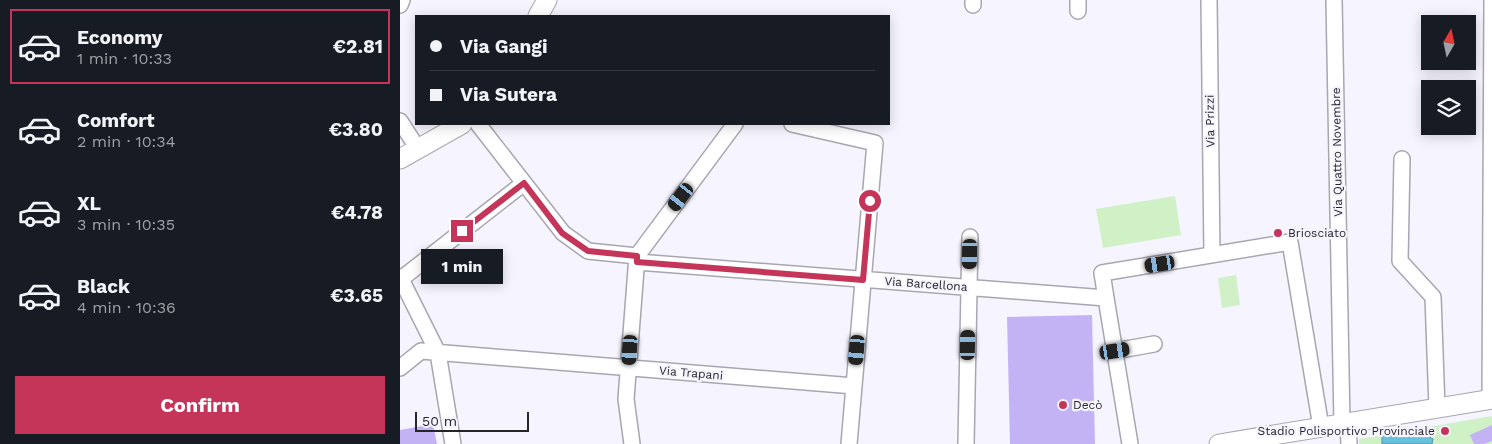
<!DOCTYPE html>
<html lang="en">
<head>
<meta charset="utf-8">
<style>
	:root { --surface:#171b24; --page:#242831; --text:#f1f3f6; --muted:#9ea1a6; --line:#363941; --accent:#c43559 }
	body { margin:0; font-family:"Work Sans",sans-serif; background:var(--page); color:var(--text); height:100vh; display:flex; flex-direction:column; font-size:19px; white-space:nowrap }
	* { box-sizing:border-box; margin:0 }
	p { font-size:16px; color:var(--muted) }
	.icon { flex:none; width:28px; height:28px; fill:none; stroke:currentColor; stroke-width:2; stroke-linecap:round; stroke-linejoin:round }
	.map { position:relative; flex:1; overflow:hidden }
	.side { display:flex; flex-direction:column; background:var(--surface); width:400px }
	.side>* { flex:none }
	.guide { position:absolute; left:15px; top:15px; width:475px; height:110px; border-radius:0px; box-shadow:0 2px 12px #0003; display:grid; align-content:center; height:110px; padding:0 15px; background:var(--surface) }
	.needle { width:32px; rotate:9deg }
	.buttons { position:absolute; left:1021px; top:15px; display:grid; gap:10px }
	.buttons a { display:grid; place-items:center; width:55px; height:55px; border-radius:0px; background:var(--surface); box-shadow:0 2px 12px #0003; font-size:25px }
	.scale { position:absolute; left:15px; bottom:12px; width:114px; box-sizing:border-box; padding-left:5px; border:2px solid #262629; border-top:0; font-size:14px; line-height:18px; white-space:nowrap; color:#262629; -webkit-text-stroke:4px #f6f4ff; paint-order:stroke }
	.end { position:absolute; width:22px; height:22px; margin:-11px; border:6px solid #c43559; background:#fff; box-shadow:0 0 0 2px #fff }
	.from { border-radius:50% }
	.bubble { position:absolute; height:35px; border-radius:0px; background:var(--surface); box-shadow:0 2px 12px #0003; font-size:16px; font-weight:700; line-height:35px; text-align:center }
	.car { position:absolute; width:15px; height:30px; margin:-15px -8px; border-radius:6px; box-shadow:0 0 4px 1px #0007; background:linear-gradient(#222 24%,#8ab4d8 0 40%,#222 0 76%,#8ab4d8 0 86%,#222 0) }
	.guide b { display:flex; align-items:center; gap:18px; height:48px; font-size:19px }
	.guide b+b { border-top:1px solid var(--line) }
	.guide i { width:12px; height:12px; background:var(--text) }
	ul { padding:9px 0 0; list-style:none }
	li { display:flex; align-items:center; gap:15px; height:75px; margin:0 10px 8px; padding:0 5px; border:2px solid transparent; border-radius:0px }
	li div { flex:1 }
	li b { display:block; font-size:19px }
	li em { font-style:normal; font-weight:700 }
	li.on { border-color:var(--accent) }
	li>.icon { width:45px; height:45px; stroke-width:1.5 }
	.action { display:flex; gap:10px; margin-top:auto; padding:10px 15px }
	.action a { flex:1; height:58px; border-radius:0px; background:var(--accent); color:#fff; font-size:20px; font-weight:700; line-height:58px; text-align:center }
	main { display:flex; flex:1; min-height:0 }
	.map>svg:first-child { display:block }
	.green { fill:#d0f0c5 }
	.water { fill:#69c0da; stroke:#5592a5 }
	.building { fill:#c3b3f4 }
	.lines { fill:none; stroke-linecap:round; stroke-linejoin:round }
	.minor-casing { stroke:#a8a6af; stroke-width:18 }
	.tertiary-casing { stroke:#a8a6af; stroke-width:21 }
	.minor { stroke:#fff; stroke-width:15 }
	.tertiary { stroke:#fff; stroke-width:19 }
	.route { stroke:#c43559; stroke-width:6 }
	.poi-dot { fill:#c43559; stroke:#f6f4ff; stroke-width:2 }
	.labels { text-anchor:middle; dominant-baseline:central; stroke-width:4.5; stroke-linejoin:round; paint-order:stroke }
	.street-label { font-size:12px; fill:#262629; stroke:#f6f4ff }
	.poi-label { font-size:12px; fill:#262629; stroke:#f6f4ff; text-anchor:start }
</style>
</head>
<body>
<main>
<section class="side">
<ul>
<li class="on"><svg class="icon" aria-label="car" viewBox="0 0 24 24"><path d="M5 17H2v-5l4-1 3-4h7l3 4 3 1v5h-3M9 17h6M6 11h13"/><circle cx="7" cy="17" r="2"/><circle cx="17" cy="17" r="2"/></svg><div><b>Economy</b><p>1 min · 10:33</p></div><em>€2.81</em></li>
<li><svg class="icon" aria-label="car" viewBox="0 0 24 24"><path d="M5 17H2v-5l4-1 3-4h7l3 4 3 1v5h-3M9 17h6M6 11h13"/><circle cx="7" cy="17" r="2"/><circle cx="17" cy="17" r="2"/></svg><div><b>Comfort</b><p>2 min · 10:34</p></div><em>€3.80</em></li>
<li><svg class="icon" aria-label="car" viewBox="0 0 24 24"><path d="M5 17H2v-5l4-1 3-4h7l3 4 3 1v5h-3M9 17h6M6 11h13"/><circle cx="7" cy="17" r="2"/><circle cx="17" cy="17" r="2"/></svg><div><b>XL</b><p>3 min · 10:35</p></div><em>€4.78</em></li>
<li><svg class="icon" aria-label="car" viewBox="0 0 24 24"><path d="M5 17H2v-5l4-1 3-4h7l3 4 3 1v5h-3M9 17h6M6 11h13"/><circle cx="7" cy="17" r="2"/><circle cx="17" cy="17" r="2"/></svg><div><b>Black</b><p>4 min · 10:36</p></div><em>€3.65</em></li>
</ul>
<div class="action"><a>Confirm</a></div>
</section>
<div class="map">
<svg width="1092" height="444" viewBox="0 0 1092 444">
	<rect width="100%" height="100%" fill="#f6f4ff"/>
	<path class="green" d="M775,196L781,235L703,248L696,209Z
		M836,275L840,305L822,308L818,278Z
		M1092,416V444H959V439Z"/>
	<path class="water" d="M1014,428L1033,439L1032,444H982V434Z"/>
	<path class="building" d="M692,315L695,444H610L607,317Z
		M33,424L37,444H0V430Z
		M1092,425V441L1084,444H1074L1070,435Z"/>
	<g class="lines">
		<defs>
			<path id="minor" d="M678,0V11
				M809,0L812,255
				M934,0L942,424
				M0,5L2,0
				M573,5V0
				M0,121L18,149
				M78,124L163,233L188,251L237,256
				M392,124L475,143L449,444
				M1002,159L1000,261L1033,297L1037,408
				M237,262L706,298L730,444
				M0,277L38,353L53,444
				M1,279L124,183
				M706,298L702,273L890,242L921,427
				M715,351L754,344
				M0,368L21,351L454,386
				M1090,400L1092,0
				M948,423L949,444
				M232,444L226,399L237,256L335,124
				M566,444L570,237"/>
			<path id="tertiary" d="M138,16L147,0
				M0,159L62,124
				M819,444L1092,399"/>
		</defs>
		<use href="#minor" class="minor-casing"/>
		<use href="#tertiary" class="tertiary-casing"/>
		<use href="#minor" class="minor"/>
		<use href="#tertiary" class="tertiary"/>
	</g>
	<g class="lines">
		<path class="route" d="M62,231L124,183L162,233L188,251L237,256V262L463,280L470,201"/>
	</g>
	<g class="poi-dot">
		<circle cx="878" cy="233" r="5"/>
		<circle cx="663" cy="405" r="5"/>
		<circle cx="1045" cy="431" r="5"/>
	</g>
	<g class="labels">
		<g class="street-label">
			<text transform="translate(810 121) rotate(-91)">Via Prizzi</text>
			<text transform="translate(937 152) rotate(-91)">Via Quattro Novembre</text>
			<text transform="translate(526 284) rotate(4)">Via Barcellona</text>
			<text transform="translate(291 373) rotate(5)">Via Trapani</text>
		</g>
		<g class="poi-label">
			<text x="888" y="233">Briosciato</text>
			<text x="673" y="405">Decò</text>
			<text x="1035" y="431" text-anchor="end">Stadio Polisportivo Provinciale</text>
		</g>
	</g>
</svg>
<div class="buttons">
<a><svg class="needle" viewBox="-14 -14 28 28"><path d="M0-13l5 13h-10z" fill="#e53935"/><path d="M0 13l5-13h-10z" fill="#9ea1a6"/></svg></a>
<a><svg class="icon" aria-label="layers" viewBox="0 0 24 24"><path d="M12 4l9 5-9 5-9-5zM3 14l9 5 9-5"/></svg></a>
</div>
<div class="scale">50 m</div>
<i class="end from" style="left:470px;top:201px"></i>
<i class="end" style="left:62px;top:231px"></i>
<div class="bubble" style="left:21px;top:249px;width:82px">1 min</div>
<i class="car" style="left:281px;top:197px;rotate:217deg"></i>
<i class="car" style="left:570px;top:254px;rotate:181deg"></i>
<i class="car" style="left:760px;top:264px;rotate:261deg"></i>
<i class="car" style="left:568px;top:345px;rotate:1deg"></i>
<i class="car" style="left:230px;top:350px;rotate:184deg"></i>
<i class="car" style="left:457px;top:350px;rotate:185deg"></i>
<i class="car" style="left:715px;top:351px;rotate:81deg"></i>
<div class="guide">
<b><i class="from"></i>Via Gangi</b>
<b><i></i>Via Sutera</b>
</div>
</div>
</main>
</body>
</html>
